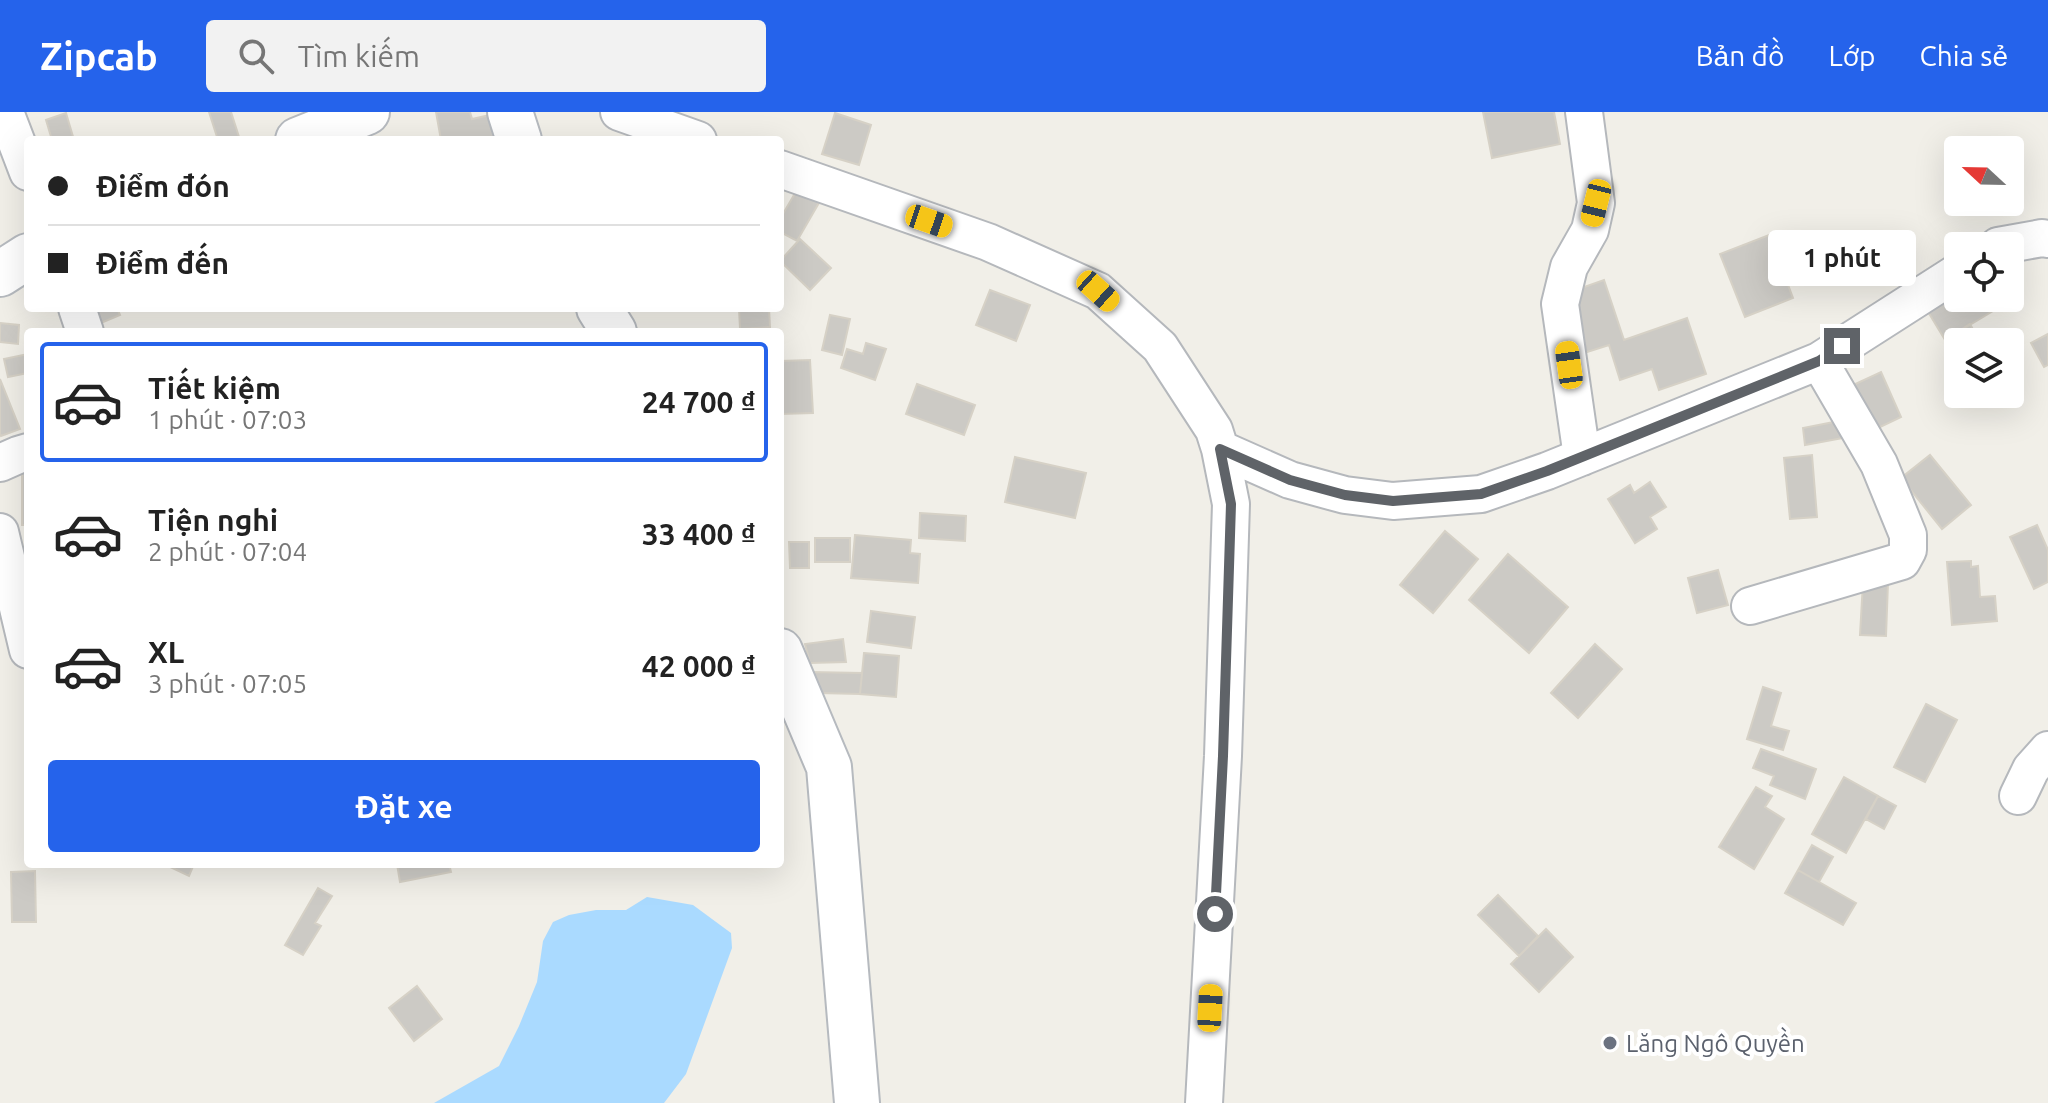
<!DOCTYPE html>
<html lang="vi">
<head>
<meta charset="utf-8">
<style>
	:root { --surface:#fff; --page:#f2f2f2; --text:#222; --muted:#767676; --line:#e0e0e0; --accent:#2563eb }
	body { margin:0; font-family:Ubuntu,sans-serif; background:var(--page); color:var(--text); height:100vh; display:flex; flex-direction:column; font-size:30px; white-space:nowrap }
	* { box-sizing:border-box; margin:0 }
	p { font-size:26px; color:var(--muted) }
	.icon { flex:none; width:44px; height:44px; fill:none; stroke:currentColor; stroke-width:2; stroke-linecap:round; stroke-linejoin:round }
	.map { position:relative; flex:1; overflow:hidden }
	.side { position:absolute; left:24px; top:216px; width:760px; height:540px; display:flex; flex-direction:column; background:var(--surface); border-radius:8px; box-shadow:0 8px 32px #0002 }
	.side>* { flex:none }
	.hud { position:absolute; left:24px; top:24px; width:760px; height:176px; border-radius:8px; box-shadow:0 8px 32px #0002; display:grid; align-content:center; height:176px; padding:0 24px; background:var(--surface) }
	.needle { width:52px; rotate:292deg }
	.tools { position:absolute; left:1944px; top:24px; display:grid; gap:16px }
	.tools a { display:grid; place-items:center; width:80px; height:80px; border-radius:8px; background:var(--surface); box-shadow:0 8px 32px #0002; font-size:40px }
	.end { position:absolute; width:36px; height:36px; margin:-18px; border:10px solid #5f6368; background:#fff; box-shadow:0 0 0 4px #fff }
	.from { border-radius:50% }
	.bubble { position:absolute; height:56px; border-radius:8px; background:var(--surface); box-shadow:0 8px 32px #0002; font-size:26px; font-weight:700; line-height:56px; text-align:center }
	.car { position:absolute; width:24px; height:48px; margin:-24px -12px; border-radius:10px; box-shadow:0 0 6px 2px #0007; background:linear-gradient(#f5c518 24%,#345 0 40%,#f5c518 0 76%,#345 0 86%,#f5c518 0) }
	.hud b { display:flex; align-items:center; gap:28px; height:76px; font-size:30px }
	.hud b+b { border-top:2px solid var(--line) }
	.hud i { width:20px; height:20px; background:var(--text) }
	ul { padding:14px 0 0; list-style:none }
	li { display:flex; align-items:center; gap:24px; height:120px; margin:0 16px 12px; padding:0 8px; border:4px solid transparent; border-radius:8px }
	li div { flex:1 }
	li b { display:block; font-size:30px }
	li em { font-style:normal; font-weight:700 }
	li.current { border-color:var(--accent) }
	li>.icon { width:72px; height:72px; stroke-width:1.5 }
	.primary-button { display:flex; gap:16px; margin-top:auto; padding:16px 24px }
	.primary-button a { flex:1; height:92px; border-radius:8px; background:var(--accent); color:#fff; font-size:32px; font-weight:700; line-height:92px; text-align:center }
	header { display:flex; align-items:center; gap:48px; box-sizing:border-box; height:112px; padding:0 40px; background:var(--accent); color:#fff }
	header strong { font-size:38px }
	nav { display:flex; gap:44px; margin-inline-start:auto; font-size:28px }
	.search { width:560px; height:72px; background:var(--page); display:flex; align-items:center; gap:20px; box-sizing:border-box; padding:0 28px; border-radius:8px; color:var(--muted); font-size:30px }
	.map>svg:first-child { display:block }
	.water { fill:#aadaff }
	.building { fill:#cccac5; stroke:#d6d1c6; stroke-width:2 }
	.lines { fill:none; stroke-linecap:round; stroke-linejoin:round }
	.street-casing { stroke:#b5b8bc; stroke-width:40 }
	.secondary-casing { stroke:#b6babf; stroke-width:48 }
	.street { stroke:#fff; stroke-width:36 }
	.secondary { stroke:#fff; stroke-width:44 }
	.route { stroke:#5f6368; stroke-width:10 }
	.worship-dot { fill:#6b7280; stroke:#fff; stroke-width:3 }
	.labels { text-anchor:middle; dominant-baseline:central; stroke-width:8; stroke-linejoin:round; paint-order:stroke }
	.worship-label { font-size:24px; fill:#5b616d; stroke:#fff; text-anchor:start }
</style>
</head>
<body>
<header>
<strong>Zipcab</strong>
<div class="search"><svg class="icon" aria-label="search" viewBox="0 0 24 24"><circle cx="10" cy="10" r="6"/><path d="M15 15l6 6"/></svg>Tìm kiếm</div>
<nav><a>Bản đồ</a><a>Lớp</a><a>Chia sẻ</a></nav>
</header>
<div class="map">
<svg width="2048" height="991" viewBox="0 0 2048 991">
	<rect width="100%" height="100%" fill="#f1efe8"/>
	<path class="water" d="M647,785L693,793L731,821L732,836L686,962L664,991H434L499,954L519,914L537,870L543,829L553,810L569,803L596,798H626Z"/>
	<path class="building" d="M209,0H231L240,28H218Z
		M436,0H470L472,7L490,3L494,28H441Z
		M1483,0H1554L1560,32L1492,46Z
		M66,1L74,28H52L46,8Z
		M835,1L871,13L859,53L822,42Z
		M798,76L820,89L797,129L780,120V107Z
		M1769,123L1793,186L1745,205L1720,142Z
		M800,127L831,156L810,178L780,149Z
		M1604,168L1624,228L1687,206L1706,262L1659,278L1652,257L1620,268L1609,233L1584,241L1564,182Z
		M990,178L1030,193L1016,229L976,213Z
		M1958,180V186H1992L1998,196L1945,228L1927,198Z
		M87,196H117L120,203L94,214Z
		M739,196H769L770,215L740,217Z
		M830,203L850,207L842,243L822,238Z
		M0,211L19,213L18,232L0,230Z
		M1970,212L1980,230H1958V251L1945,228Z
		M2048,222V253L2044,255L2031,231Z
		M866,231L886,237L875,268L841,256L847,237L863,242Z
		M28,242V261L8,265L4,247Z
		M810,248L813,301L780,302V249Z
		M1881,260L1901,305L1872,319L1851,274Z
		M0,267L20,317L1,324L0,322Z
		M917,272L975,293L964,323L906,302Z
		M1839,309L1843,326L1805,333L1803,316Z
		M1812,343L1817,405L1790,407L1784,346Z
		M1930,343L1971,393L1942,417L1901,366Z
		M22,345H28V413H22Z
		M1015,345L1086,361L1075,406L1005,390Z
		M1650,370L1666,395L1650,405L1657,417L1635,431L1608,387L1630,373L1634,381Z
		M920,401L966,404L965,429L919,426Z
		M2037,413L2048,438V470L2034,477L2010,425Z
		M1445,419L1478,447L1433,501L1400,473Z
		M855,423L911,428L910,441L920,442L918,471L851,466Z
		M815,426H850V450H815Z
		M789,430H809V456H790Z
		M1508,442L1568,495L1529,541L1469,488Z
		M1971,449V455L1978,454L1980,485L1995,484L1997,509L1952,513L1947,450Z
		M1718,458L1728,493L1697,501L1688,466Z
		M1863,470L1888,471L1886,524L1860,523Z
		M871,499L915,505L911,536L867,530Z
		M843,527L846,550L810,551L805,532Z
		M1595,532L1622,557L1578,606L1551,581Z
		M864,541L899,544L896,585L860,582Z
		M809,560L862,561L860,582L819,581Z
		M1763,575L1781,581L1771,614L1789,619L1783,638L1747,627Z
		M1926,592L1957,608L1925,670L1894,655Z
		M1761,637L1816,657L1805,687L1770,673L1774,664L1753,656Z
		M1844,665L1878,684L1846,741L1812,722Z
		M1756,675L1772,684L1765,695L1784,707L1754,757L1719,735Z
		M1878,684L1896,694L1884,717L1866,707Z
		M1812,733L1833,745L1819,770L1798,758Z
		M164,752H194L189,764Z
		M397,752H449L451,760L400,770Z
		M1798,758L1856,791L1843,813L1785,781Z
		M35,759L36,810H12L11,760Z
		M318,776L332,784L315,811L321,814L303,843L285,833Z
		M1498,783L1538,824L1519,844L1478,803Z
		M1546,817L1573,845L1539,880L1511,852Z
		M417,874L442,907L414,929L389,896Z"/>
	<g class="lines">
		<defs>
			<path id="street" d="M5,0L28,60
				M619,0L698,28
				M780,57L988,130L1098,179L1160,235L1214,318L1220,337L1231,392L1223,644L1204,991
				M1998,134L2042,126L2048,127
				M77,196L85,220
				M1220,337L1290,368L1345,383L1393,389L1481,382L1547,359L1819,249L1958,160
				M1582,345L1560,192L1569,155L1590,118L1596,91L1584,0
				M0,351L18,343L28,340
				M0,420L28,538
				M1750,494L1902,449L1908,438V423L1879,352L1819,249
				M2018,684L2031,657L2048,638"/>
			<path id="secondary" d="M510,0L519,28
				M298,28L367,0
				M0,162L28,144
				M599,196L614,220
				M780,539L829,655L857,991"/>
		</defs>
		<use href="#street" class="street-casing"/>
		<use href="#secondary" class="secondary-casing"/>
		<use href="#street" class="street"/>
		<use href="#secondary" class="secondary"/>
	</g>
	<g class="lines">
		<path class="route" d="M1215,802L1223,644L1231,392L1220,337L1290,368L1345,383L1393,389L1481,382L1547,359L1819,249L1842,234"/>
	</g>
	<circle class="worship-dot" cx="1610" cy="931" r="8"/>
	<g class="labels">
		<g class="worship-label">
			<text x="1626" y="931">Lăng Ngô Quyền</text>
		</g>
	</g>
</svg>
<div class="tools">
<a><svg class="needle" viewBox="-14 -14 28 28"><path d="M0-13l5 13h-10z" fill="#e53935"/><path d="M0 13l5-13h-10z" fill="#767676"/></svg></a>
<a><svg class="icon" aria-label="locate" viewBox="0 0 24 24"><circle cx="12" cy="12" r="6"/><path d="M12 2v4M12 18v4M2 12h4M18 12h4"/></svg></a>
<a><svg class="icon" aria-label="layers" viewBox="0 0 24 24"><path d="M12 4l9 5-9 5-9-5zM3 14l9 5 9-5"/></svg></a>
</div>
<i class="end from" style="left:1215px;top:802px"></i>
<i class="end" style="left:1842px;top:234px"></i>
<div class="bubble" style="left:1768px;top:118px;width:148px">1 phút</div>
<i class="car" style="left:1596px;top:91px;rotate:194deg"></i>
<i class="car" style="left:929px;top:109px;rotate:109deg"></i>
<i class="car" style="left:1098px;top:179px;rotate:132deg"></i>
<i class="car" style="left:1569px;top:253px;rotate:352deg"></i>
<i class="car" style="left:1210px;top:896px;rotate:3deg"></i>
<div class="hud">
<b><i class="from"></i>Điểm đón</b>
<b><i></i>Điểm đến</b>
</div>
<section class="side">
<ul>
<li class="current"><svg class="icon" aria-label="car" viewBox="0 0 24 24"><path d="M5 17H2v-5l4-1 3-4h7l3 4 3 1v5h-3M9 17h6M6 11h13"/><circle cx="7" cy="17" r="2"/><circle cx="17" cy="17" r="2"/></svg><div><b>Tiết kiệm</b><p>1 phút · 07:03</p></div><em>24 700 ₫</em></li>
<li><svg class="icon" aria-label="car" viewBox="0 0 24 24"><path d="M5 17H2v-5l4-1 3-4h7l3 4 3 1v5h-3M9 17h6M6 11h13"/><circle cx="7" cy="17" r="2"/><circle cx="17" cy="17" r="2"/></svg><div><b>Tiện nghi</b><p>2 phút · 07:04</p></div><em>33 400 ₫</em></li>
<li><svg class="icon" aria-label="car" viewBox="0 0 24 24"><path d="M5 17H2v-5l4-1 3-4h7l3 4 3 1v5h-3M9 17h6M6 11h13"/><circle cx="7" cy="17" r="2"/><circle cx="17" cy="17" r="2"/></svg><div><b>XL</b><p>3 phút · 07:05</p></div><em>42 000 ₫</em></li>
</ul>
<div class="primary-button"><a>Đặt xe</a></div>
</section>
</div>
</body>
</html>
